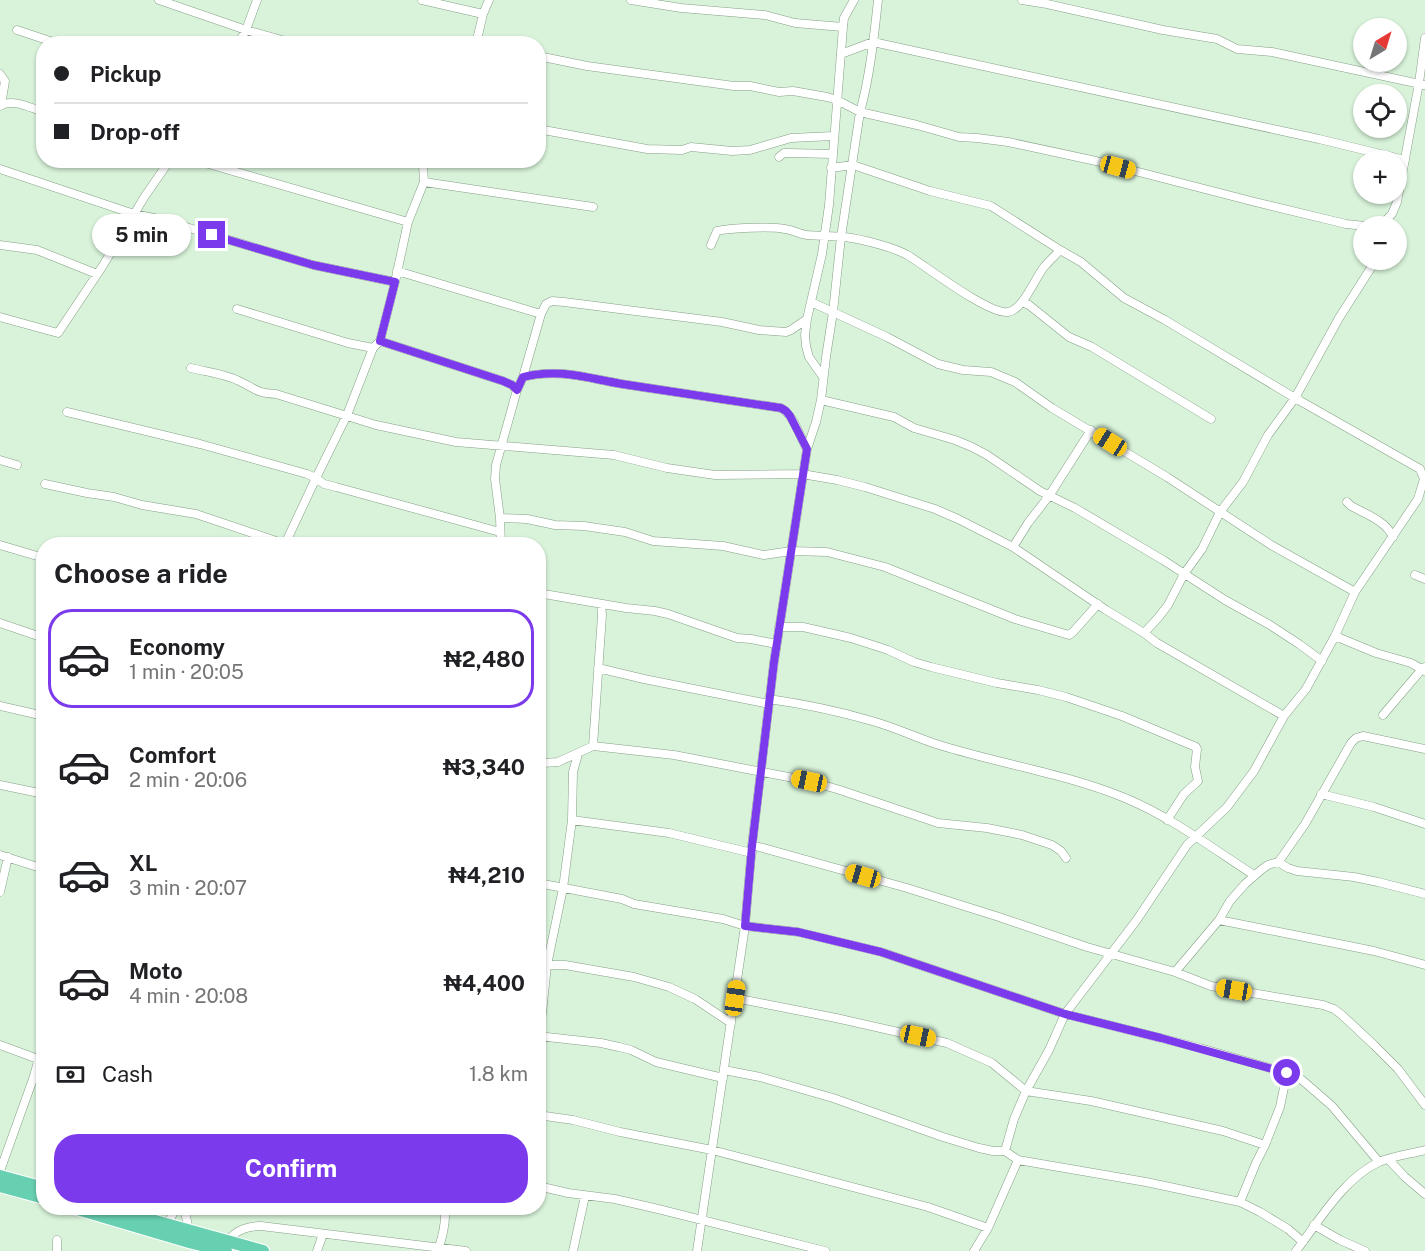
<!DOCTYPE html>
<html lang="en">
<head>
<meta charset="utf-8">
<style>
	:root { --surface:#fff; --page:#f2f2f2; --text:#202124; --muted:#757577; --line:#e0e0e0; --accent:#7c3aed }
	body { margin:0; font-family:"Public Sans",sans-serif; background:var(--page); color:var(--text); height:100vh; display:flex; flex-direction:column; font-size:22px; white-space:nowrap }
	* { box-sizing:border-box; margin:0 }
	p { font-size:20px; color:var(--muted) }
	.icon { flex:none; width:33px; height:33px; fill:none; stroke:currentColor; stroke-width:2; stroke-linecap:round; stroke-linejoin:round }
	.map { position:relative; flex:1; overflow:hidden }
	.details { position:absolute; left:36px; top:537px; width:510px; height:678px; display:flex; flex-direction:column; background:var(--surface); border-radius:24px; box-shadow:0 2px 4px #0004 }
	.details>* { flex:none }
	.hud { position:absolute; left:36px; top:36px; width:510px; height:132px; border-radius:24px; box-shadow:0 2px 4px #0004; display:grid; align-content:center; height:132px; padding:0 18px; background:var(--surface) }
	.needle { width:39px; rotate:38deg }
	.buttons { position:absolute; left:1353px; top:18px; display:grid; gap:12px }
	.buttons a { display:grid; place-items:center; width:54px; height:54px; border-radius:50%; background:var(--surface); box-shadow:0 2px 4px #0004; font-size:30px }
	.end { position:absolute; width:27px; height:27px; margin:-14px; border:8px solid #7c3aed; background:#fff; box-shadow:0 0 0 3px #fff }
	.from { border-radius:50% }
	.bubble { position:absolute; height:42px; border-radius:21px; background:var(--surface); box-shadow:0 2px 4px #0004; font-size:20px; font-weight:700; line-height:42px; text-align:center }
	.car { position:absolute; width:18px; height:36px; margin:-18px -9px; border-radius:8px; box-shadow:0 0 4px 2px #0007; background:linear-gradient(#f5c518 24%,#345 0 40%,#f5c518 0 76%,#345 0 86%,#f5c518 0) }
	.hud b { display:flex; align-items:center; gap:21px; height:57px; font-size:22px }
	.hud b+b { border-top:2px solid var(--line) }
	.hud i { width:15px; height:15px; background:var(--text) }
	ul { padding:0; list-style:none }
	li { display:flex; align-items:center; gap:18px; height:99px; margin:0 12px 9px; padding:0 6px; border:3px solid transparent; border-radius:24px }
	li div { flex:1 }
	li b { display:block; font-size:22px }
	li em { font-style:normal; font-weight:700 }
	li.current { border-color:var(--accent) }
	li>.icon { width:54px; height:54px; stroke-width:1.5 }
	h2 { padding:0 18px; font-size:27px; line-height:72px }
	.pay { display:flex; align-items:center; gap:15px; height:66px; padding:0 18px; font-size:22px }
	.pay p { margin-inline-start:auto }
	.cta { display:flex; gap:12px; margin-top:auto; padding:12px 18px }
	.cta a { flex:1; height:69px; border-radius:24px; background:var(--accent); color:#fff; font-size:24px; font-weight:700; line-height:69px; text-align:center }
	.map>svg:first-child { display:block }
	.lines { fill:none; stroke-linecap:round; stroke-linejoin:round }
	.minor-casing { stroke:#869f87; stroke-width:9 }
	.trunk-casing { stroke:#fff; stroke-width:14 }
	.minor { stroke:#fff; stroke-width:8 }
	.trunk { stroke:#67d0b0; stroke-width:12 }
	.route { stroke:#7c3aed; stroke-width:8 }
</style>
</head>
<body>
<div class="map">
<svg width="1425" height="1251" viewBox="0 0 1425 1251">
	<rect width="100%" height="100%" fill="#d8f3da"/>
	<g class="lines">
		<defs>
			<path id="minor" d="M159,0L246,30L296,44
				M422,0L483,14
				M631,0L681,8L765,15L795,23L843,27
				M1022,0L1047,4L1163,30L1217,39L1237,49L1272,52L1425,85
				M17,30L59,44
				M238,44L246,30L257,0
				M476,44L483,14L489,0
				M841,54L873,42L1319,139L1405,160
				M538,56L587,66L734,86H750L779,92L793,91L827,97L837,100L860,112L917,125L959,137L977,138L1008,142L1096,161L1255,202L1346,224L1365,226
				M0,74L5,81L1,105
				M0,106C13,98 30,108 44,112
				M538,129L647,149L682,150L691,147L732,151L750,150L791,138L833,136
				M779,157L784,153H790L832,154
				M195,160L408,222
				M831,168L853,165L930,191L991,206L1060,250L1081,262L1124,298L1165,320L1295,398L1420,469L1424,479L1418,499L1355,592L1335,636L1306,689L1284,716L1254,771L1227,807L1187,845L1136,921L1065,1014L1049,1050L1026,1091L1014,1119L1005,1151
				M0,169L134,214L159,219L313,265L395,282
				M424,182L593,207
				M1383,226L1386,220L1392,214L1397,202L1419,83L1425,38
				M0,245L37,250L97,274
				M711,245L717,231C730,228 772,226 785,229C793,230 799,234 807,235C819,236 832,236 844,237C861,239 894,247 909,256C927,267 989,315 1008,312C1023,310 1035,278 1044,267C1049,261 1055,256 1060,250
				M397,271L541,314
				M811,302L887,337L938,364L963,370L991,372L1015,382L1052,408L1167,477L1271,545L1355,592
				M1022,302L1029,305L1069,337L1092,347L1211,419
				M237,309L348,343L373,348
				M0,317L58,333L102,267L145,196L170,160
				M380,341L503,381L512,385L517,390
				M191,368C207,372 225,374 239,381C256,389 256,393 276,394L376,425L456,442L614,455L667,468L715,475L802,474L837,480L865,487L935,509L958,519L1013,547L1106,610L1144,633L1157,643L1284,716
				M523,377C558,368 587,378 622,384C675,392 728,400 781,408C793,414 800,437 807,449
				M823,377L809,357L806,346L805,335L807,319L822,254L829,205L843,27L844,18L854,0
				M821,400L894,417L914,428L955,440L972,447L987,455L1040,491L1075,508L1163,560L1225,600L1270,625L1299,644L1322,661
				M67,412L200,444L307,474L316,478L347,415L373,348L380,341L395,282L408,222L424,182L423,165L424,160
				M0,460L17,465
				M45,484L87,493L114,497L142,505L196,514L285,544
				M1347,502L1351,506C1366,514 1386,521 1393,537
				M500,518L527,519L555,525L584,526L625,532L653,541L723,546L764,555L791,551L827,552L885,567L1015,619L1069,635L1073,632L1098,604
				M285,544L316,478L324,484L336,487L500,532
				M501,544L500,518L495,479L496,465L517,390L523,377L541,314L546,304L552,301L564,302L722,322L759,330L786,332L791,330L807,319
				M0,545L44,558
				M1013,547L1028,523L1049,496L1091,430
				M1415,575L1425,579
				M538,593L626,608L655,611L668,614L737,638L751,639L776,644
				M0,623L44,638
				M779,627H803L851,638L888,650L914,662L931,667L997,683L1038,690L1066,697L1122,716L1196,747L1197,749L1195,767L1198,781L1184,794L1167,820
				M1144,633L1158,618L1168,605L1184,574L1202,549L1220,512L1243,482L1268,435L1295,398L1339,318L1376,260
				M1335,636L1376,653L1411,663L1425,671
				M598,668L644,679L769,704
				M769,699C804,704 838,711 872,721C894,727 915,737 936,744C999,764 1064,773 1125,798C1171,817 1212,848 1254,875
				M0,706L44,716
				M1383,715L1422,669L1425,667
				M593,746L602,615L601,604
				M538,768L543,763L558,762L593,746L674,755L809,781L840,790L938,823L987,828L1022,835L1052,845L1061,851L1066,858
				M0,785L44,794
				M1321,794L1374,807L1425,824
				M572,820L669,833L752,853
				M752,845L907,888L999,917L1087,947L1175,972L1211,986L1323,1005L1334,1009L1342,1015L1374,1045L1398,1069L1425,1105
				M0,855L44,869
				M1278,862L1288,868L1297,871L1354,877L1378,882L1425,894
				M538,883L622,899L634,904L723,919L745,926L798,932L881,952L1065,1014L1200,1048L1287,1073L1302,1080L1332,1106L1379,1162
				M0,892L8,857
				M1219,920L1374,951L1425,965
				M538,963L547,965H565L634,977L669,987L695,999L731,1023
				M1175,972L1219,920L1230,901L1245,884L1261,870L1268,865L1278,862L1282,857L1305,824L1351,743L1356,738L1363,736L1425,749
				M735,998L836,1018L947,1043L992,1063L1026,1091L1091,1101L1223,1131L1265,1145
				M538,1036L601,1043L619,1047L631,1050L656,1062L723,1078
				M0,1045L38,1059
				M538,1051L547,965L563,888L572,820L573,772L578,754
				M724,1070L760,1077L833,1098L943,1137L979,1148L993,1151H1005L1018,1160L1146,1182L1240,1202L1260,1212L1288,1229L1303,1242
				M538,1115L573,1120L620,1132L712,1150L928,1207L988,1228
				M1388,1159L1405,1177L1425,1194
				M0,1171L33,1079L44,1041
				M538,1186L568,1193L615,1199L658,1209L825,1251
				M1240,1202L1256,1163L1265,1145L1280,1107L1287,1073
				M184,1208L189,1230
				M167,1225L176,1208
				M1314,1225L1340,1240L1365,1251
				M57,1240V1251
				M227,1241C237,1230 247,1226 261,1226L466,1251
				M438,1250C443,1236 446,1223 445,1208
				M317,1251L323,1234
				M573,1251L585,1196
				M697,1251L745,926L752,845L774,662L807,449L816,422L821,400L826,357L833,312L841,237L860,112C870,76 874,37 878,0
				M974,1251L988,1228L1018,1160
				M1296,1251C1319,1221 1344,1178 1379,1162C1393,1156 1410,1154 1425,1150"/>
			<path id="trunk" d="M0,1176L44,1188
				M0,1186L44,1198
				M74,1208L189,1242L226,1251
				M108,1208L263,1251"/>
		</defs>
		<use href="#minor" class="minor-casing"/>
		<use href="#trunk" class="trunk-casing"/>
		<use href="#minor" class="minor"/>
		<use href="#trunk" class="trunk"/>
	</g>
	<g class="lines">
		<path class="route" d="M212,235L313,265L395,282L380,341L503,381L512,385L517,390L523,377C558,368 587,378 622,384C675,392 728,400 781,408L786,411L790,416L807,449L774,662L752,846L745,926L798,932L881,952L1065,1014L1161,1038L1287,1073"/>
	</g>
</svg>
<div class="buttons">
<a><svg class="needle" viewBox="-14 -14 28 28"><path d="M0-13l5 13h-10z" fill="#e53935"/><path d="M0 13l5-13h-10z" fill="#757577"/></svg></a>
<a><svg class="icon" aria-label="locate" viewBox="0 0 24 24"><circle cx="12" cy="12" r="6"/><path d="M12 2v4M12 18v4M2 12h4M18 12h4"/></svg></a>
<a>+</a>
<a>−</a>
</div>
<i class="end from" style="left:1287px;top:1073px"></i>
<i class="end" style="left:212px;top:235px"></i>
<div class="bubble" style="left:92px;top:214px;width:99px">5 min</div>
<i class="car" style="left:1118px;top:167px;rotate:105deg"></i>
<i class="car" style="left:1110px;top:442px;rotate:302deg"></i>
<i class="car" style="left:809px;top:781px;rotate:282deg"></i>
<i class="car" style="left:863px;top:876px;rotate:286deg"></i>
<i class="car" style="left:1234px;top:990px;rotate:280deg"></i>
<i class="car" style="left:735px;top:998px;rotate:8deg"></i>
<i class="car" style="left:918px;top:1036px;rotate:102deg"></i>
<div class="hud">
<b><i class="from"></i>Pickup</b>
<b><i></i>Drop-off</b>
</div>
<section class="details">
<h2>Choose a ride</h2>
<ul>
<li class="current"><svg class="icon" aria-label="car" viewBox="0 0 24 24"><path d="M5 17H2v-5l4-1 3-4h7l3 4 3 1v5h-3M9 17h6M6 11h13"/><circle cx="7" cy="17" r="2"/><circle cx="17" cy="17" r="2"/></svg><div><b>Economy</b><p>1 min · 20:05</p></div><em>₦2,480</em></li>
<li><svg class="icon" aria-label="car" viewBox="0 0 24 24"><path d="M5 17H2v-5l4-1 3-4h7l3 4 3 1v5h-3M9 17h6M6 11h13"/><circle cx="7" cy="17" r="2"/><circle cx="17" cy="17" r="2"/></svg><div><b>Comfort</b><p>2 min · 20:06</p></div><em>₦3,340</em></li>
<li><svg class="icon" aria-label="car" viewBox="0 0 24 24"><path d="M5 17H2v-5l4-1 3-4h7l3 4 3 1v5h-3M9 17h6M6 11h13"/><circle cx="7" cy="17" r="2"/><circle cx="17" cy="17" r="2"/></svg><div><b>XL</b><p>3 min · 20:07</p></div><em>₦4,210</em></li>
<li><svg class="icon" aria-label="car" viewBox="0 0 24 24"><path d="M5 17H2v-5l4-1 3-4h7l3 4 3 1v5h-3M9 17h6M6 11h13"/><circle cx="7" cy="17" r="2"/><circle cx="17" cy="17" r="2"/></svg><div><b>Moto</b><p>4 min · 20:08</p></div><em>₦4,400</em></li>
</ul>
<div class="pay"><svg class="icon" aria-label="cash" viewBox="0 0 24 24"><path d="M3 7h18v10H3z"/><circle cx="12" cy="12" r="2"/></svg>Cash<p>1.8 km</p></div>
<div class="cta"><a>Confirm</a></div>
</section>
</div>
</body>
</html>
